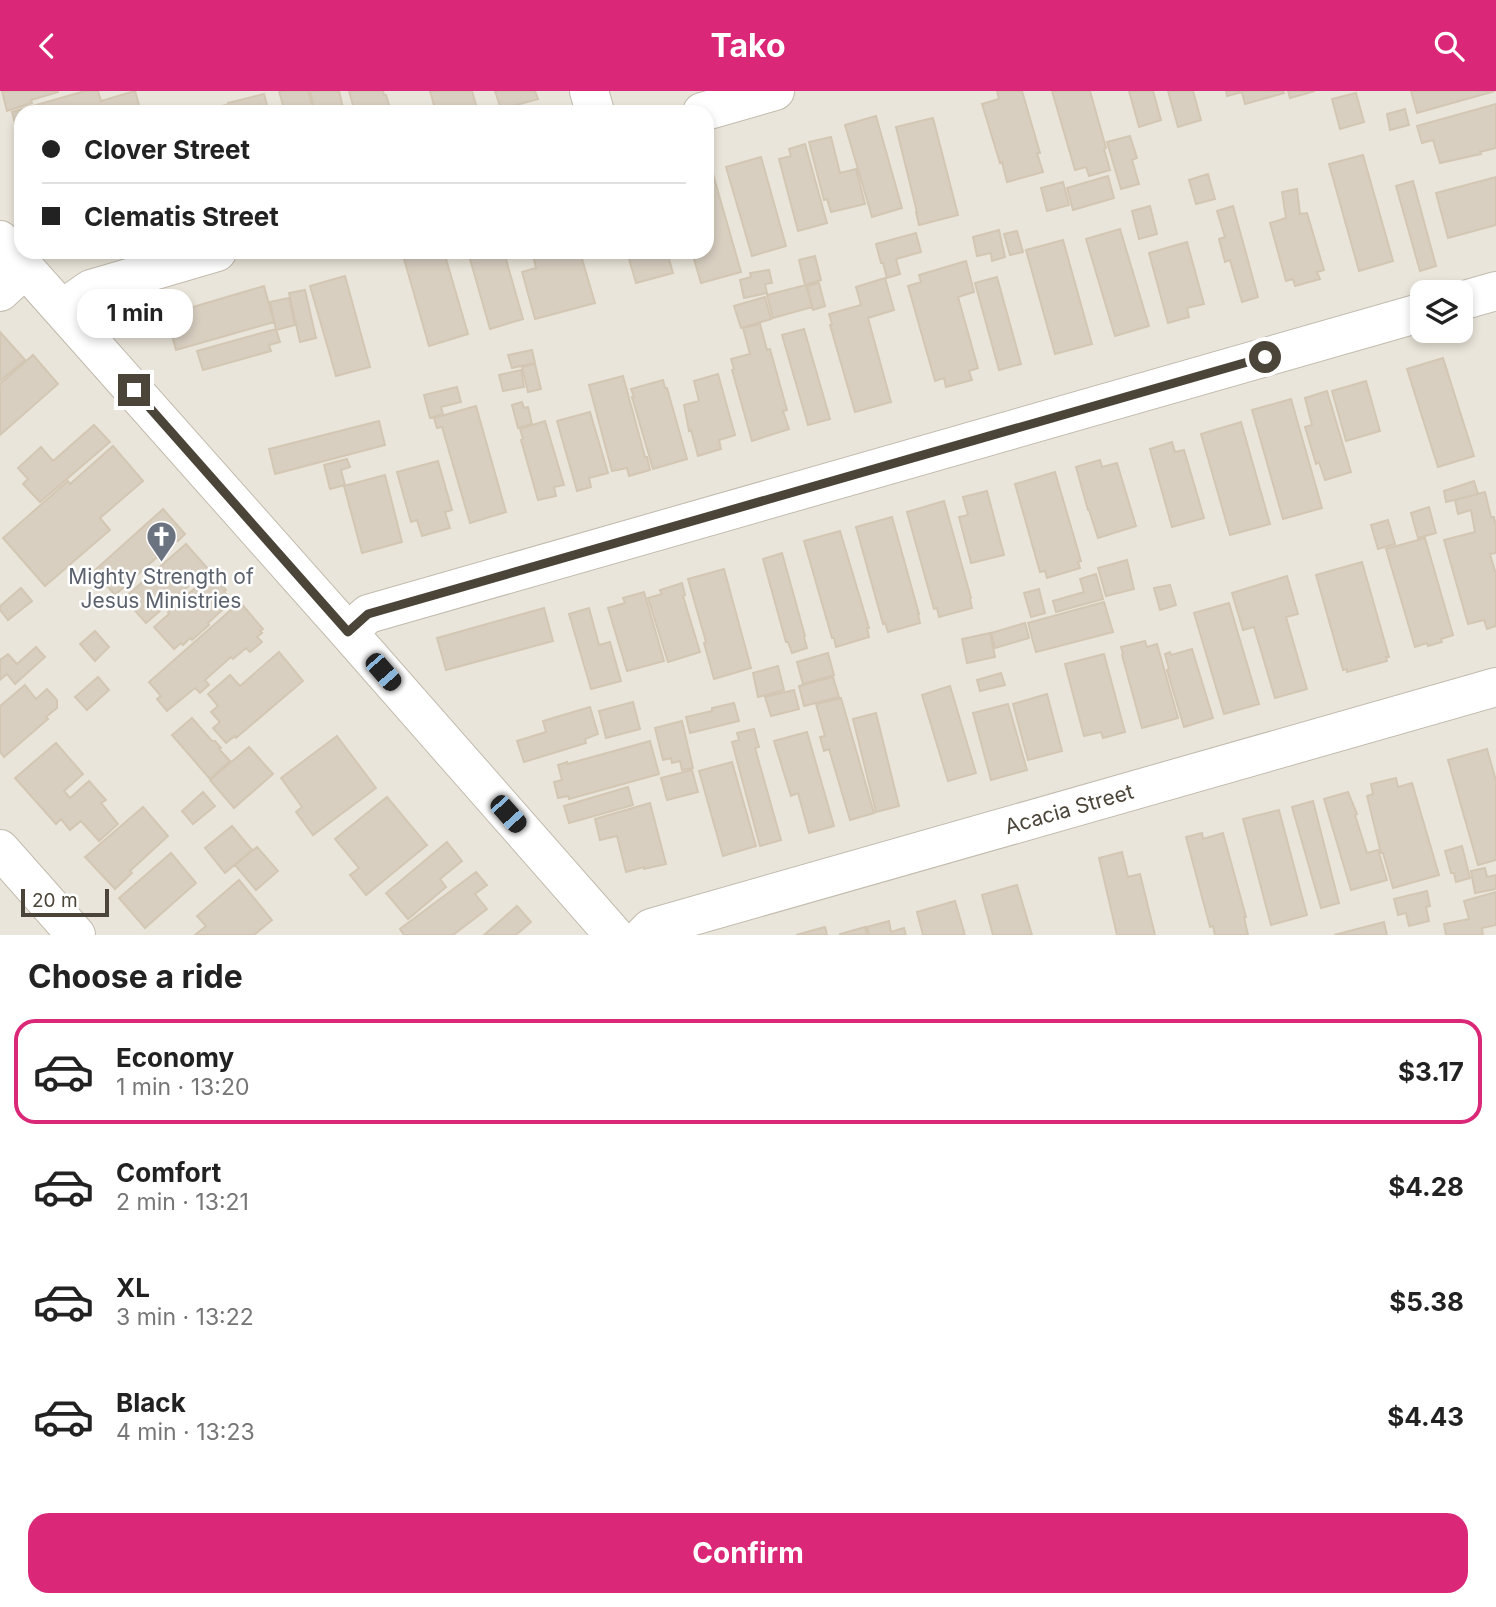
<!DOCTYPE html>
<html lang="en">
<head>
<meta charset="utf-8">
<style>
	:root { --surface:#fff; --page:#f2f2f2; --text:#222; --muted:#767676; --line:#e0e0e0; --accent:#db2777 }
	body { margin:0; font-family:Inter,sans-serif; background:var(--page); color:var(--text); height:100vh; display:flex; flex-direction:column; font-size:26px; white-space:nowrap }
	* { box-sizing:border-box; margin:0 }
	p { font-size:23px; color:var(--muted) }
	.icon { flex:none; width:38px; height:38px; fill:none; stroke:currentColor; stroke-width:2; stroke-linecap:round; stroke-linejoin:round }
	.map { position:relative; height:844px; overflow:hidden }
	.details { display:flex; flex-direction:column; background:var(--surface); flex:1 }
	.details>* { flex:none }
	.guide { position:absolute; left:14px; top:14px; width:700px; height:154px; border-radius:21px; box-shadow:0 4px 10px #0003; display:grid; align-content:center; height:154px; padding:0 28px; background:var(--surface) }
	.controls { position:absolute; left:1410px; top:189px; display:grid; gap:14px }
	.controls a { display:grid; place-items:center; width:63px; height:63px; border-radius:14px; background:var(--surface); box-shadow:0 4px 10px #0003; font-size:35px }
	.scale { position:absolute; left:21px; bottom:18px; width:88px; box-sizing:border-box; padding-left:7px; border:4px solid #4b4439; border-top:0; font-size:19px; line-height:24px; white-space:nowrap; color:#4b4439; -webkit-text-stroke:5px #fff; paint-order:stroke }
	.end { position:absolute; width:32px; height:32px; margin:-16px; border:9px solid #4b4439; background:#fff; box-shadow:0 0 0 4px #fff }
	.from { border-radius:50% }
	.bubble { position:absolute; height:49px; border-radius:21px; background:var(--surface); box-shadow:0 4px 10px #0003; font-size:23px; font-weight:700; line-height:49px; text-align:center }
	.car { position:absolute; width:21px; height:42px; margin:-21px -10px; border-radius:9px; box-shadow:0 0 5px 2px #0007; background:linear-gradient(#222 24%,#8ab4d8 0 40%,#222 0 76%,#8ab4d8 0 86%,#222 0) }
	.guide b { display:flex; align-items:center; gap:24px; height:66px; font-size:26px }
	.guide b+b { border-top:2px solid var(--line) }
	.guide i { width:18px; height:18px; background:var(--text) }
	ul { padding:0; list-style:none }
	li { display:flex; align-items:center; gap:21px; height:105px; margin:0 14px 10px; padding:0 14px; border:4px solid transparent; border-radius:21px }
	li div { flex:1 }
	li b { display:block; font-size:26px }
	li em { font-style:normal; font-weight:700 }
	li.on { border-color:var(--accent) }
	li>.icon { width:63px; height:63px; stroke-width:1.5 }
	h2 { padding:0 28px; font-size:32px; line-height:84px }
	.cta { display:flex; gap:14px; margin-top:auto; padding:14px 28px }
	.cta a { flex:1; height:80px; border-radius:21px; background:var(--accent); color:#fff; font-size:28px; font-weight:700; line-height:80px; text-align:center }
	header { display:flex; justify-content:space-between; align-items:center; height:91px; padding:0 28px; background:var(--accent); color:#fff; font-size:32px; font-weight:700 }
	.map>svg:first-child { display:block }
	.residential { fill:#eae5da; fill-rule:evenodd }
	.building { fill:#d8cfc1; stroke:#d3c7b4; stroke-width:2 }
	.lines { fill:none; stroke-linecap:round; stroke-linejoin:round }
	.minor-casing { stroke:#c2bbae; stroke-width:40 }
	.minor { stroke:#fff; stroke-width:38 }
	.route { stroke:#4b4439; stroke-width:9 }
	.labels { text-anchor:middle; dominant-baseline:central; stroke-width:5; stroke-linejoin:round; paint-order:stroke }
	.worship-label { font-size:21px; fill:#5b616d; stroke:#fff }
	.street-label { font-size:21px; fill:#4b4439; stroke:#fff }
</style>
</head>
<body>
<header><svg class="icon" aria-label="back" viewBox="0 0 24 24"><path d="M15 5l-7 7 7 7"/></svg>Tako<svg class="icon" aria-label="search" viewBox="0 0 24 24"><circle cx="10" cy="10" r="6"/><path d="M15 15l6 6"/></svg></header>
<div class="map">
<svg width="1496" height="844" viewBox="0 0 1496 844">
	<rect width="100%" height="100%" fill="#f6f3ec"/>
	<path class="residential" d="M0,0H1496V844H0ZM21,21H707V161H21ZM1423,201H1461V240H1423Z"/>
	<path class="building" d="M2,0H58V1L31,9L32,12L7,20Z
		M85,0H98L101,10L135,0L141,21H21V54L12,21Z
		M279,0H308L314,21H285Z
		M310,0H339L344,21H315Z
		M349,0H383L384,4H386L391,21H355Z
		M430,0H472L478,21H436Z
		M495,0H535L538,8L501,18Z
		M997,0H1022L1040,62H1037L1043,81L1007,91L1002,71L1000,72L982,13L999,8Z
		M1052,0H1090L1106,57L1104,58L1110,79L1089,85L1086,76L1075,79Z
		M1129,0H1153L1161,29L1139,36Z
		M1168,0H1193L1201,29L1178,36Z
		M1226,0H1283L1284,2L1245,13L1242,1L1227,5Z
		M1288,0H1315L1290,7Z
		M1411,0H1495L1417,22Z
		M1356,2L1364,31L1340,38L1332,8Z
		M264,3L269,21H230L228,12Z
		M1496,13V57L1480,61L1481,63L1440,72L1433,49L1422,52L1417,35Z
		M226,14L228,21H195Z
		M1405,18L1409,34L1390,39L1387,23Z
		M876,25L902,117L872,126L845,34Z
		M933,27L958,124L919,134L916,121H917L896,36Z
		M1130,45L1137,67L1132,69L1139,93L1121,98L1107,51Z
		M831,46L840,82L856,78L865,113L831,121L827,108L824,109L809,51Z
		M805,53L827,132L798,140L779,68L791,65L789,58Z
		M1363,64L1393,170L1359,180L1329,73Z
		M761,66L786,155L752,165L726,76Z
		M707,69H709L741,181L701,192L692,161H707Z
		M1208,83L1215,108L1196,113L1189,89Z
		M1108,85L1114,107L1073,119L1067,97Z
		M1496,86V134L1448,147L1436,102Z
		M1413,90L1436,175L1420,180L1396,95Z
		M1063,91L1069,114L1047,120L1041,97Z
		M1297,98L1300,123L1307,122L1324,179L1317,181L1320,188L1295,195L1293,188L1286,190L1270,132L1286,127L1282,101Z
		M1150,115L1157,143L1139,148L1132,120Z
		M1233,115L1258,206L1242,211L1230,169L1225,171L1219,148L1225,146L1217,120Z
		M1120,138L1149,235L1115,245L1086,148Z
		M999,139L1005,166L992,170L991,162L977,165L973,146Z
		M1017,140L1023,161L1010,164L1004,143Z
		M916,142L921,161L896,168L900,183L887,187L883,172H881L876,153Z
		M1063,149L1092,253L1055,263L1026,159Z
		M1187,151L1204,213L1187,217L1189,226L1168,232L1149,162Z
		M427,161H444L468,243L429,255L404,168Z
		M468,161H504L523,228L490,238Z
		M543,161H580L595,212L535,228L522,181L536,177L533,164Z
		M627,161H667L673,182L636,192Z
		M815,165L821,189L805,194L799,169Z
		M966,170L974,201L958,206L978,277L969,280L972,289L946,296L944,287L935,290L908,195L921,191L919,184Z
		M769,179L772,192L765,193L767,202L744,207L740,189L751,186L750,182Z
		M345,185L370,276L336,285L310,195Z
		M997,186L1021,273L999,279L975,192Z
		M885,187L894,219L868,227L891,311L855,321L830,234L832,233L829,223L861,214L856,196Z
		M819,192L825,215L813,219L807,195Z
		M806,194L812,216L773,227L767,204Z
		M264,195L274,231L176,259L166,224Z
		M305,199L316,247L300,251L289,202Z
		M765,206L771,228L741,237L734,215Z
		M289,207L295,234L276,239L270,211Z
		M760,233L767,259L770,258L787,319L783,320L789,338L752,350L732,279L734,278L731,268L750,263L743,237Z
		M276,238L280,251L269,254L271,260L203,279L197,260Z
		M804,238L830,328L808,334L782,244Z
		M0,241L25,269L0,290Z
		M532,259L535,272L512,277L508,264Z
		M33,264L58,293L0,344V293Z
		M1443,267L1474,365L1438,376L1407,278Z
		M535,273L541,298L528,301L522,276Z
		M521,279L524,296L503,300L499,284Z
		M718,283L735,344L719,349L721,358L698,365L691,339L689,340L684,314L699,310L694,290Z
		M623,285L645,366H647L650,379L629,385L627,377L612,380L589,294Z
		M663,289L665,297H667L687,368L653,378L632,306H634L631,298Z
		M1366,290L1380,340L1346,350L1332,300Z
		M457,296L461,311L441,316L443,323L430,327L424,304Z
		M1327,300L1351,381L1325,389L1319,371L1316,373L1305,336L1312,334L1305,307Z
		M1291,308L1322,417L1283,428L1252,319Z
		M522,311L524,317L528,316L532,333L518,337L512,314Z
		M476,315L506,421L470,432L442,336L437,337L434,327Z
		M590,321L608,382L589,387L591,396L577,400L557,330Z
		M379,330L385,354L275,383L269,358Z
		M545,330L564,394L554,396L556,405L538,409L521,349L523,348L520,338Z
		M1241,331L1270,433L1230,444L1201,343Z
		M94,334L110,351L40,411L23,393L28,388L18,377L41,356L53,370Z
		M1172,351L1175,361L1184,359L1204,427L1172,436L1150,358Z
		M113,355L143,390L100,427L110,439L45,495L3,447L68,390L70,393Z
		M347,368L350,376L341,379L345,394L330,398L324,374Z
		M1100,369L1102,376L1117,372L1136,435L1098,447L1089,419H1088L1076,376Z
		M438,370L452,419L445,421L450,437L422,445L417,429L411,431L397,381Z
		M1055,381L1081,470L1078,471L1080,477L1047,487L1045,480L1040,481L1015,393Z
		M385,384L402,451L362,462L344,395Z
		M1474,390L1478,403L1446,411L1444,400Z
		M987,400L1004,464L971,472L959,426L968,424L963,406Z
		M1485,401L1491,426H1494L1496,435V462L1490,463L1495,480H1496V535L1487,538L1484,529L1468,533L1444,449L1475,441L1471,419L1458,423L1455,409Z
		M944,410L971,507L970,508L972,517L939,526L937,517L934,518L907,421Z
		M1429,416L1436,442L1418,447L1411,422Z
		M163,418L185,443L178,450L176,449L115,504L94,480Z
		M892,426L919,523H918L920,532L888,541L885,532L883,533L856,436Z
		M1388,429L1395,453L1378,458L1371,434Z
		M840,440L869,537H867L869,546L836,556L834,547H832L804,450Z
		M1425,447L1453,544L1441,548L1442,551L1428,555L1427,552L1415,556L1386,458Z
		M186,453L208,478L146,532L124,507Z
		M782,462L805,545L804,546L807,557L792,562L788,551H786L763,468Z
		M1127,469L1134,498L1106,505L1098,477Z
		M1362,471L1389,566H1386L1387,570L1347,581V578L1343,579L1316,484Z
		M724,478L751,577L714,588L704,552L706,551L688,488Z
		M211,483L226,499L224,501L232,510L208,532L209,534L192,549L190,547L183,554L181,552L174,558L154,536L169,523L168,521Z
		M1096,483L1103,508L1056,521L1053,510L1084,501L1080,488Z
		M1287,485L1298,523L1286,526L1307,598L1275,607L1254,536L1243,539L1232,502Z
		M682,492L685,504L683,505L700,561L668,571L648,507L662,503L660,499Z
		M1170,494L1176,514L1160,519L1154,497Z
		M21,497L32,510L8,529L0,519V515Z
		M1039,498L1045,522L1031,526L1024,502Z
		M644,501L664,570L627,580L608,517L625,512L623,507Z
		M240,511L263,538L260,540L262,542L257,546L262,551L250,561L246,557L233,568L231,566L205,589L209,594L200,602L195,597L167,620L157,608L161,605L149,591Z
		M1104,511L1113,541L1036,561L1028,532Z
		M1229,512L1259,613L1224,623L1194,522Z
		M544,517L553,550L446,579L437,547Z
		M589,517L599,554L610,551L621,590L591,598L569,523Z
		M1025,532L1029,547L995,557L991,542Z
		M95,540L109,556L95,570L80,553Z
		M990,542L995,566L967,572L962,548Z
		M1145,550L1147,556L1157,553L1178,627L1142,637L1122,564L1123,563L1121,556Z
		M36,556L45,566L15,593L7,583L0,589V569L8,563L17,573Z
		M1192,558L1213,627L1184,636L1167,579L1169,578L1165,563L1170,561L1171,564Z
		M279,561L303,590L236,647L235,645L226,652L213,637L220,631L211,621L218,615L208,603L230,584L240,595Z
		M828,562L834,584L803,593L797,571Z
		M1104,563L1125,641L1103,647L1101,641L1084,645L1065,573Z
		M778,575L784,599L758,606L753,582Z
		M1001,582L1005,594L980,600L977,589Z
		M98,586L109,599L87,619L75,606Z
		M833,586L839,606L804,615L799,595Z
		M25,594L36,608L47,598L57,609V617L46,626L48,628L4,666L0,661V615Z
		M950,595L976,682L948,690L922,604Z
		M794,599L799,618L771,625L765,606Z
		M1047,603L1062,660L1028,669L1013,613Z
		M841,607L874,722L850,729L829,658L824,660L820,646L825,645L816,613Z
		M633,611L640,638L606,647L599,620Z
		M734,612L739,630L690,642L686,626L712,620V617Z
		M1008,613L1027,679L991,689L973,622Z
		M590,616L598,643L585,648L586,652L524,671L517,650L546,641L543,630Z
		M876,622L899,715L876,721L853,628Z
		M192,627L212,650H215L221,657L219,658L230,670L210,688L172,644Z
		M682,630L693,677L682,679L680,670L672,672L671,667L663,669L655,637Z
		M754,638L759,656L755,657L781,749L760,755L732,651L739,649L737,642Z
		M807,641L834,735L809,742L798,702L791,705L774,650Z
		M337,645L376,697L313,744L296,721L302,716L281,687Z
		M650,650L659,683L569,708L568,705L558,707L554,691L562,689L558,674L567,671V673Z
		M56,652L83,683L64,700L70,707L89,690L106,709L101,712L118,733L99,750L81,730L70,739L61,728L56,733L15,687Z
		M249,656L273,683L234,717L210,689Z
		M1487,658L1496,690V769L1478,774L1448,669Z
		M732,671L756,755L723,765L699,680Z
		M692,679L698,701L667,709L661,687Z
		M1396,687L1398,696L1412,692L1439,784L1393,797L1383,762H1381L1367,705L1373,703L1371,693Z
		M628,696L633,714L569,732L564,715Z
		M203,701L215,715L193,733L182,720Z
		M1348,701L1357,723L1355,724L1367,762L1378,759L1387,789L1351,799L1324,708Z
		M387,706L427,754L366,804L350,784L359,777L335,748Z
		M1313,710L1339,812L1321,817L1292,716Z
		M650,712L666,773L644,778V776L626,781L617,745L600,749L595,728Z
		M143,716L168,745L130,780L132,782L115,798L85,766Z
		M1279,719L1307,824L1271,834L1243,728Z
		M232,735L252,759L225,782L205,757Z
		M1202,742L1203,748L1223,742L1246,826H1244L1248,844H1215L1213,835L1210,836L1186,746Z
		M447,751L462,770L440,788L446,796L408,828L386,802Z
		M1462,755L1470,787L1456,791L1454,782H1451L1445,760Z
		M257,756L278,780L256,799L235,774Z
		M1122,761L1128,786L1140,783L1155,844H1117L1099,767Z
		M171,762L196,792L145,837L119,807Z
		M1485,777L1487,786L1496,784V798L1475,802L1471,780Z
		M476,781L487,794L475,803L487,818L453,844H404L400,838Z
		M239,789L272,829L254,844H195L206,835L197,825Z
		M1017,794L1032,844H993L982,804Z
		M1427,800L1430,815L1426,816L1429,830L1409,835L1406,822L1398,824L1394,808Z
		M1496,801V834L1482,837L1483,844H1446L1444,833L1469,828L1464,810Z
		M955,810L965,844H923L917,821Z
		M517,815L531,831L516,844H484Z
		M889,830L891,841L904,837L906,844H869L867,836Z
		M1384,831L1387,844H1334Z
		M825,836L827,844H796Z
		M865,836L867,844H840V843Z"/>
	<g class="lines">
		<defs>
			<path id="minor" d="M589,0L595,21
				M702,21L775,0
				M0,149L348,541L614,844
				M0,201L25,178
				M1461,210L1496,200
				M62,218L91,198L217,161
				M348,541L368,523L1423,221
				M0,758L76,844
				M644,844L651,837L1496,596"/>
		</defs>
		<use href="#minor" class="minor-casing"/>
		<use href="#minor" class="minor"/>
	</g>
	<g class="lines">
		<path class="route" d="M134,299L348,541L368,523L1265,266"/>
	</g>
	<defs>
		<symbol id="church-pin" viewBox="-11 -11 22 30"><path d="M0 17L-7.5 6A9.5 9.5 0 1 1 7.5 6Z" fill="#6b7280" stroke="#fff"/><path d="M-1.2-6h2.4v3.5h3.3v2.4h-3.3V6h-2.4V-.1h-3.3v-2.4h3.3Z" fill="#fff"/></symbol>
	</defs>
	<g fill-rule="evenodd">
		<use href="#church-pin" x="144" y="428" width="35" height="47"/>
	</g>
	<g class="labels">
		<g class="worship-label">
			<text x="161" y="485">Mighty Strength of<tspan x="161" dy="24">Jesus Ministries</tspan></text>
		</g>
		<g class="street-label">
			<text transform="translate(1069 718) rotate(-16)">Acacia Street</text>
		</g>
	</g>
</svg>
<div class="controls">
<a><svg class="icon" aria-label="layers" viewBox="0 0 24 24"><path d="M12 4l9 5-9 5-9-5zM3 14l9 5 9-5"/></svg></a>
</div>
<div class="scale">20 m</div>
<i class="end from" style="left:1265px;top:266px"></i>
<i class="end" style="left:134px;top:299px"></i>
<div class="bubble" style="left:77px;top:198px;width:116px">1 min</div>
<i class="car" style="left:383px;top:581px;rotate:139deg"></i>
<i class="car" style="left:508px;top:723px;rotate:138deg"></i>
<div class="guide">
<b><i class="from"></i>Clover Street</b>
<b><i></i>Clematis Street</b>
</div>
</div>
<section class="details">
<h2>Choose a ride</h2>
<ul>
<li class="on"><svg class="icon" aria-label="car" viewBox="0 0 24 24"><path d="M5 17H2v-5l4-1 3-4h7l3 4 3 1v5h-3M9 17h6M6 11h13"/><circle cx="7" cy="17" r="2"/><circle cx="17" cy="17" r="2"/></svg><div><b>Economy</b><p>1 min · 13:20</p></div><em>$3.17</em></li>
<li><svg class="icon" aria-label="car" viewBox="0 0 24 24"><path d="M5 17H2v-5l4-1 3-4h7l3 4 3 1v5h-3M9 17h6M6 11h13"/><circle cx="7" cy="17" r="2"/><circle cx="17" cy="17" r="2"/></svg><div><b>Comfort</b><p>2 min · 13:21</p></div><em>$4.28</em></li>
<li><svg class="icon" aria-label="car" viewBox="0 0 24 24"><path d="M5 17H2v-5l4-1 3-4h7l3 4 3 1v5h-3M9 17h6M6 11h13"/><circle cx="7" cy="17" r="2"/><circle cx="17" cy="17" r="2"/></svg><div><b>XL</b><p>3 min · 13:22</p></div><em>$5.38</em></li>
<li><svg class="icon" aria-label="car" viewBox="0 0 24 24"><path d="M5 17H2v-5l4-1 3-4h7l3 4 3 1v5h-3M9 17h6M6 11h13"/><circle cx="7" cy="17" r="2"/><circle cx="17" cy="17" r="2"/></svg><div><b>Black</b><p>4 min · 13:23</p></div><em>$4.43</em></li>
</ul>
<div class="cta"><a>Confirm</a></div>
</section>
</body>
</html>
